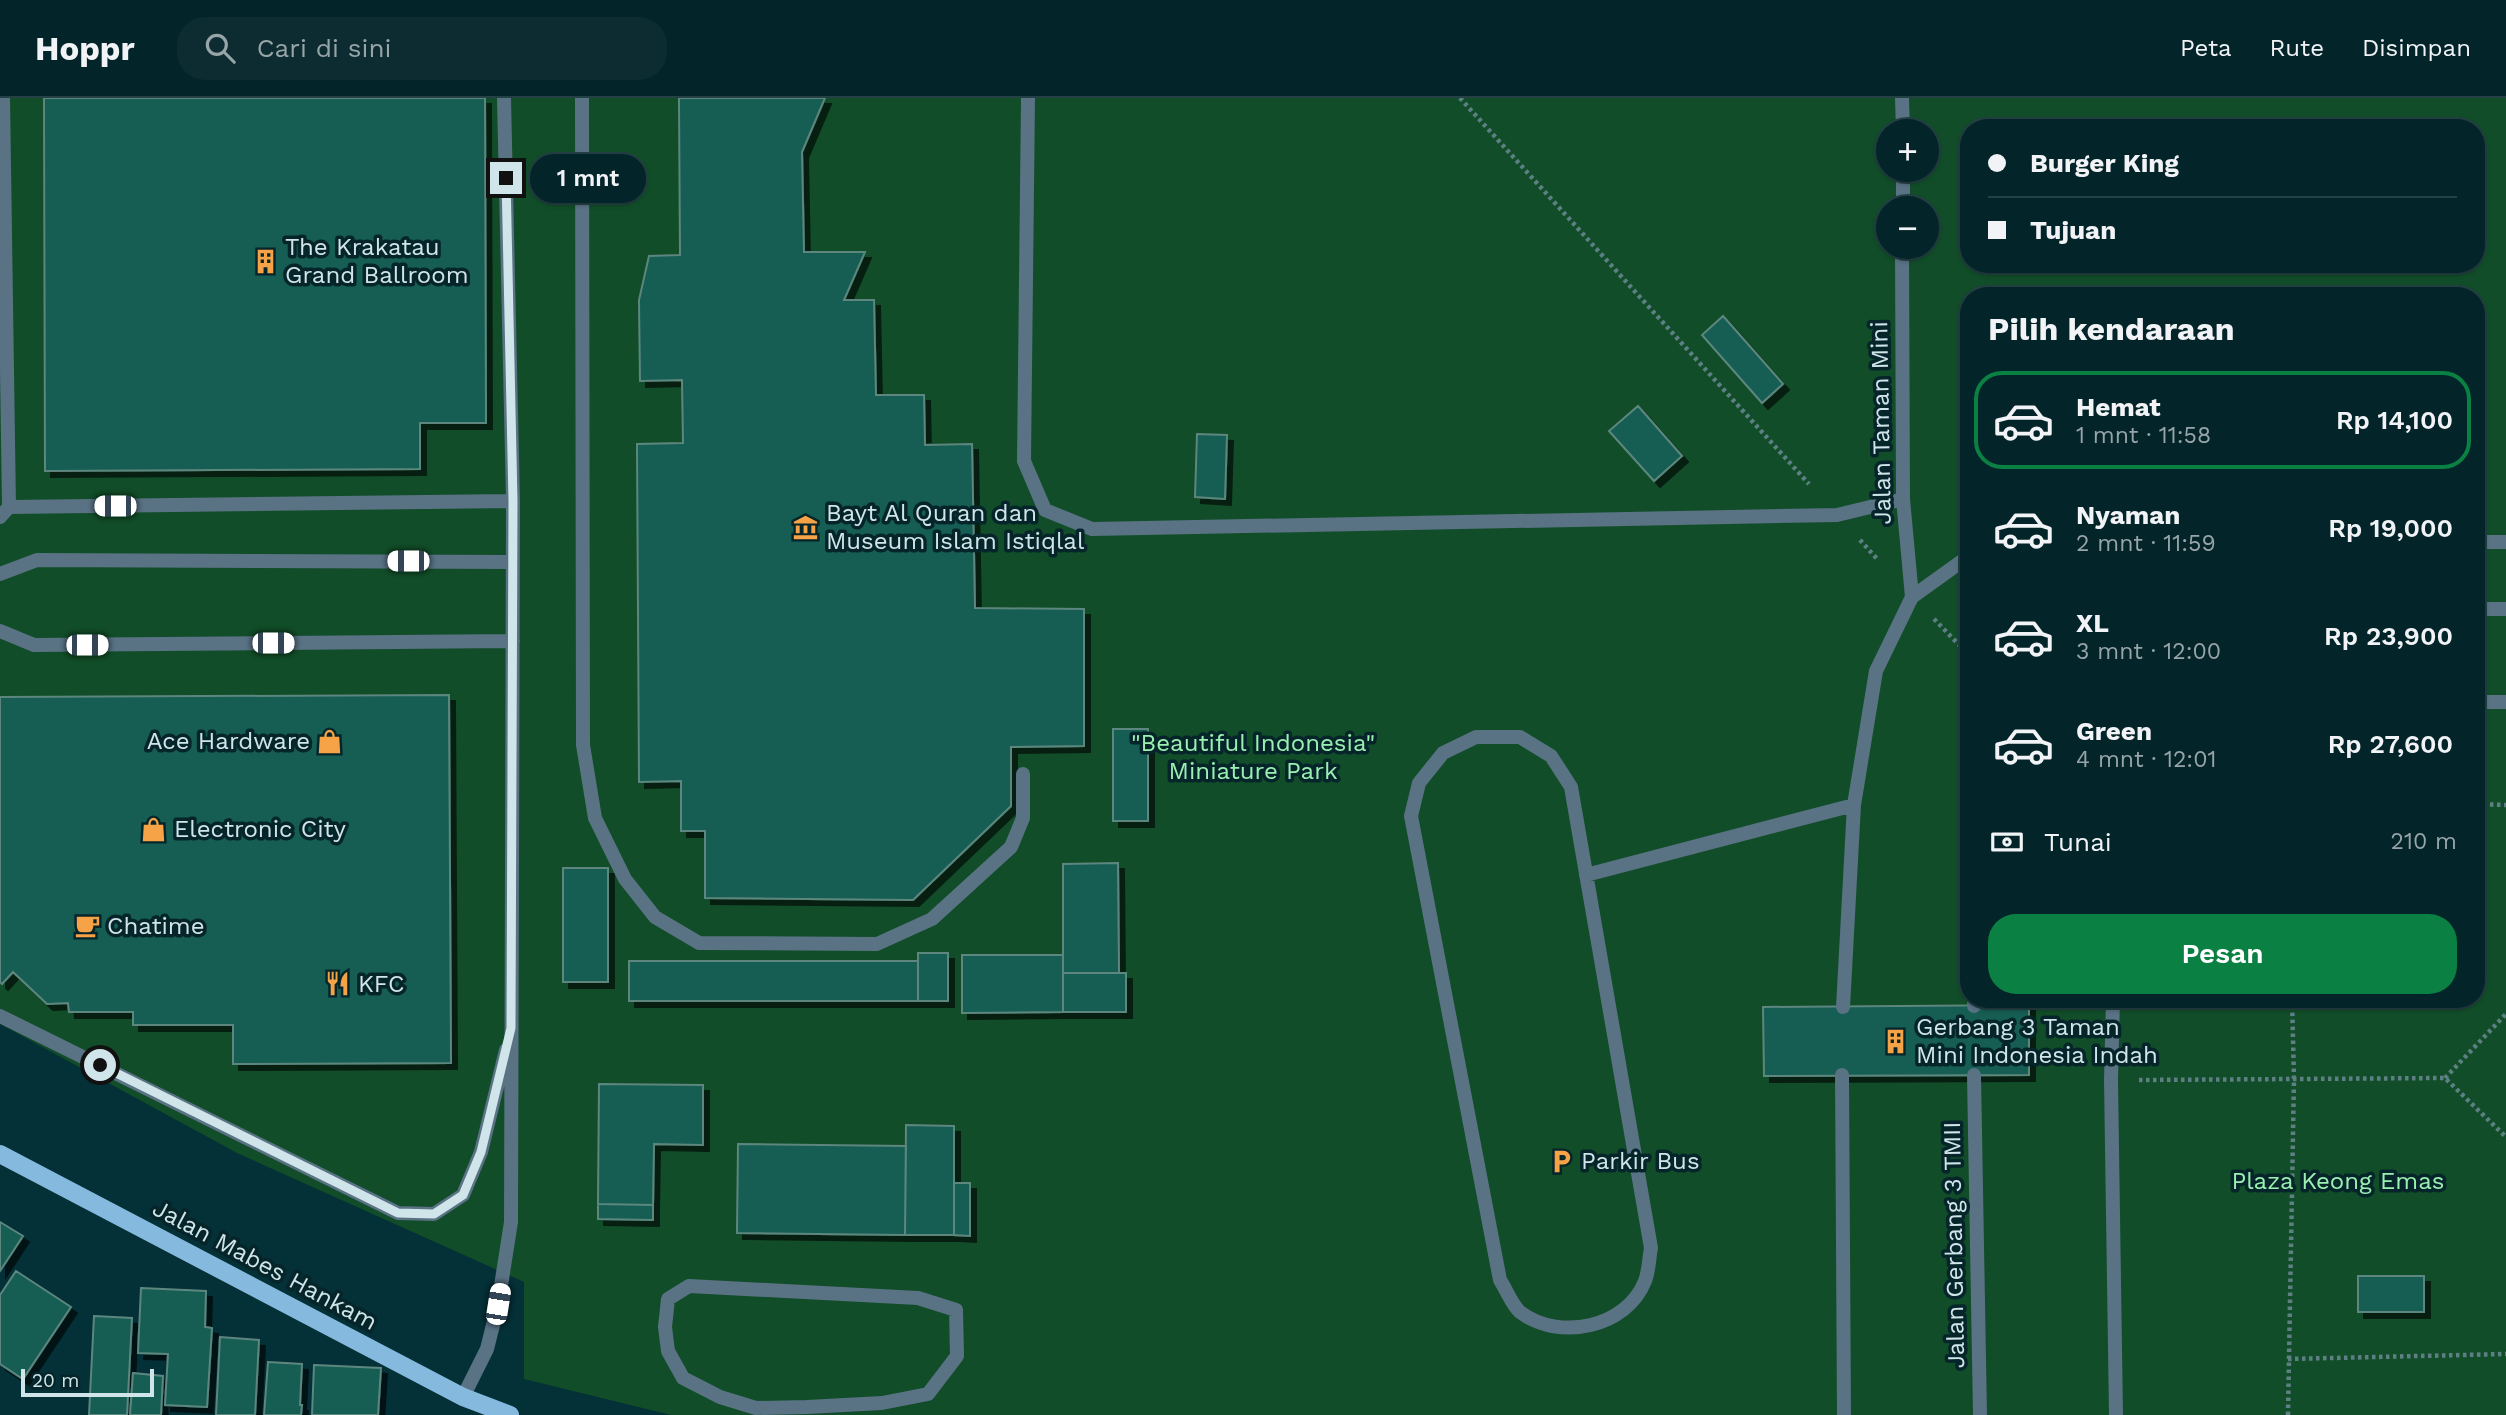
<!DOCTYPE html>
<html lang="id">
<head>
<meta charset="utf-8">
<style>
	:root { --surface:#032429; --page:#0d2c31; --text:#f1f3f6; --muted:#97a4a8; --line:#244146; --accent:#0b8043 }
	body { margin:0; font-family:"Work Sans",sans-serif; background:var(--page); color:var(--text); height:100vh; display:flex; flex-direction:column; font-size:26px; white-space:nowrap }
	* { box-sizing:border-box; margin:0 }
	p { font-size:23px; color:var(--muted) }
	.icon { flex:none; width:38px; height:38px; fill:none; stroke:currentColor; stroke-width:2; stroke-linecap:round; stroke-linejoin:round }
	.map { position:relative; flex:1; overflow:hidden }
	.sheet { position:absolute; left:1960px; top:189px; width:525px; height:721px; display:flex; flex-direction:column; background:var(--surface); border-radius:28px; box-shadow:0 2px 5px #0004,0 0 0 2px var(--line) }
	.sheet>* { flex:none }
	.banner { position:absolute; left:1960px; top:21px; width:525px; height:154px; border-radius:28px; box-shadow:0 2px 5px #0004,0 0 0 2px var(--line); display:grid; align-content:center; height:154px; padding:0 28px; background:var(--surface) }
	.buttons { position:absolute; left:1876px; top:21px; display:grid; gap:14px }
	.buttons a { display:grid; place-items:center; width:63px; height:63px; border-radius:50%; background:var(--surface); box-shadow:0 2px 5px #0004,0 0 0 2px var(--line); font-size:35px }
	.scale { position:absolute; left:21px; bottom:18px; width:133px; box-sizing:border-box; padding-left:7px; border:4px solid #d0e5e9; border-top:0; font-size:19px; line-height:24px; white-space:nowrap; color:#d0e5e9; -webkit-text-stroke:5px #05252a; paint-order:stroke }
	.end { position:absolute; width:32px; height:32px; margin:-16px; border:9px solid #d0e5e9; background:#111; box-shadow:0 0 0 4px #111 }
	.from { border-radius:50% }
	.bubble { position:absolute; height:49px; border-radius:24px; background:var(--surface); box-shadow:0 2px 5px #0004,0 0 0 2px var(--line); font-size:23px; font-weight:600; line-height:49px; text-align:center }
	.car { position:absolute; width:21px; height:42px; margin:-21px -10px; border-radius:9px; box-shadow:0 0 5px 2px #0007; background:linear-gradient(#fff 24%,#345 0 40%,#fff 0 76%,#345 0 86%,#fff 0) }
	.banner b { display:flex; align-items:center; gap:24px; height:66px; font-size:26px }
	.banner b+b { border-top:2px solid var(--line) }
	.banner i { width:18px; height:18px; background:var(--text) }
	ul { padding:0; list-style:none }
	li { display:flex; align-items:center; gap:21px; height:98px; margin:0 14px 10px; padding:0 14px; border:4px solid transparent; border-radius:28px }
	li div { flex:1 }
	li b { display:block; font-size:26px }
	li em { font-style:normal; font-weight:600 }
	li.on { border-color:var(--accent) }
	li>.icon { width:63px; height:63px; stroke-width:1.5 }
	h2 { padding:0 28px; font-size:32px; line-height:84px }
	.pay { display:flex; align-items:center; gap:18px; height:77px; padding:0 28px; font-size:26px }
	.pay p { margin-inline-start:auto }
	.primary-button { display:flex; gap:14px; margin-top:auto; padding:14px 28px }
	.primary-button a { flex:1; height:80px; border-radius:28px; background:var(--accent); color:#fff; font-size:28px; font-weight:600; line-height:80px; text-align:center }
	header { display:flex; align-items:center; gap:42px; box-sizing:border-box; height:98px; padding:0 35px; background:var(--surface); border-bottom:2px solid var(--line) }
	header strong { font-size:33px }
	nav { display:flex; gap:38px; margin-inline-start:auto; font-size:24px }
	.search { width:490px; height:63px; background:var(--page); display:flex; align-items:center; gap:18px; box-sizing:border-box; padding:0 24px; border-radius:28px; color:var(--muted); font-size:26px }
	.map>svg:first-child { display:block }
	.green { fill:#114d28; fill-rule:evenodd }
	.building { fill:#135d53; stroke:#5d867e; stroke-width:2; filter:url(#shadow) }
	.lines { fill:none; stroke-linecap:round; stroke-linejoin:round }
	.path { stroke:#5e8085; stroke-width:4.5; stroke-dasharray:3.5 3.5; stroke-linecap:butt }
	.lane { stroke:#597284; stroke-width:14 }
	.primary { stroke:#85bade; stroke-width:18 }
	.route { stroke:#d0e5e9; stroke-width:9 }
	.labels { text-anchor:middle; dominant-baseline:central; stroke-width:7; stroke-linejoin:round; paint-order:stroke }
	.poi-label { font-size:24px; fill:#d0e5e9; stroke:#05252a; text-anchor:start }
	.street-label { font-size:24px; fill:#d0e5e9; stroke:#05252a }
	.park-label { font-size:24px; fill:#9aefb1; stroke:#05252a }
</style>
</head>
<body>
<header>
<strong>Hoppr</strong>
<div class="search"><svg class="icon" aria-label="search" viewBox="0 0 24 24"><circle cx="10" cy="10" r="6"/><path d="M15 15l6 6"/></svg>Cari di sini</div>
<nav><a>Peta</a><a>Rute</a><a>Disimpan</a></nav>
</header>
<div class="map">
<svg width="2506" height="1317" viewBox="0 0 2506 1317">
	<defs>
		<filter id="shadow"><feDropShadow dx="6" dy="6" stdDeviation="0" flood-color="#0009"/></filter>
	</defs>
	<rect width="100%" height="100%" fill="#043037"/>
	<path class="green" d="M0,0H2506V1317H671L524,1281V1184L237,1055L0,926ZM1969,30H2476V166H1969ZM1888,33H1927V72H1888ZM1888,110H1927V149H1888ZM1969,198H2476V901H1969Z"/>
	<path class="building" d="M44,0H485L486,325H420V371L45,373Z
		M679,0H825L802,54L804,154H865L844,202H874L876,297H924L925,347L972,346L975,510L1084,511V648L1011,649V708L913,802L705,800V733H681V683L639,684L637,346L683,345L682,282L640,283L639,202L649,158L680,157Z
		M1723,218L1783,286L1762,305L1702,237Z
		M1638,308L1682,358L1654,383L1609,333Z
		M1197,336L1227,337L1225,401L1195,399Z
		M449,597L451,965L233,966V927H133V914H69L68,905L47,906L13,874L2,886L0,884V599Z
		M1113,631H1148V723H1113Z
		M1118,765L1119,875H1063V766Z
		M563,770H608V884H563Z
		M918,855H948V903H918Z
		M962,857H1063V914L962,915Z
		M629,863H918V903H629Z
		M1063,875H1126V914H1063Z
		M2029,907V977L1764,978L1763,909Z
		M599,986L703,987V1047L654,1046L653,1107L598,1106Z
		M906,1027L954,1028V1137H905Z
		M738,1046L906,1048L905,1137L737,1135Z
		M954,1085H970V1138L954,1137Z
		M598,1106L653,1107V1122L598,1121Z
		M0,1124L23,1138L0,1173Z
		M16,1173L71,1209L23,1281L0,1266V1197Z
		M2358,1178H2424V1214H2358Z
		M141,1190L206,1193L205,1229L212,1230L207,1309L165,1307L168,1256L138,1255Z
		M94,1218L132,1220L127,1317H89Z
		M220,1239L259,1242L255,1317H216Z
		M268,1264L302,1266L300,1307H302L301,1317H264Z
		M314,1267L381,1270L378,1317H312Z
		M133,1275L163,1278L161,1317H130Z"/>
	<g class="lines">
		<path class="path" d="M1460,0L1809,386
			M1860,442L1878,462
			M1934,521L1969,557
			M2476,706L2506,707
			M2283,901L2292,911
			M2445,980L2506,916
			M2139,982L2445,980L2506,1039
			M2288,1261L2506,1256
			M2288,1317L2294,980L2292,901"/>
		<path class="lane" d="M582,0L583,647L595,720L625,781L655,819L699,845L877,846L932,821L1011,749L1023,720V676
			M1028,0L1024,363L1045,412L1092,431L1837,417L1903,401
			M1902,0L1903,33
			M1903,110V72
			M1902,149L1903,401L1912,499
			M9,409L513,403
			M0,419L9,409L3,0
			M2476,444H2506
			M0,476L37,462L513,464
			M2476,511H2506
			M0,533L34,547L513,543
			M2476,604H2506
			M1476,639H1520L1551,658L1571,689L1651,1150C1649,1160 1649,1173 1645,1183C1627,1229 1560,1244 1520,1214C1512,1207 1506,1191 1500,1182L1411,718L1419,685L1443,655Z
			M1586,777L1854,707
			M1974,901V908
			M2113,901L2111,982L2116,1317
			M1843,909L1854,707L1876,573L1912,499L1969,458
			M0,918L398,1115L434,1116L463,1097L481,1054L506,952
			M1842,977L1844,1317
			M1974,977L1980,1317
			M689,1188L918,1200L956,1212L957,1258L928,1296L882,1305L807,1309L756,1310L720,1299L683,1280L668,1253L665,1229L668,1201Z
			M463,1299L487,1251L498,1207L511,1124L513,403L504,0"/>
		<path class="primary" d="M0,1056L463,1299L510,1317"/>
	</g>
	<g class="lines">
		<path class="route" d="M100,967L398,1115L434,1116L463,1097L481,1054L511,930L513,403L506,80"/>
	</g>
	<defs>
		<symbol id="building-bare" viewBox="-9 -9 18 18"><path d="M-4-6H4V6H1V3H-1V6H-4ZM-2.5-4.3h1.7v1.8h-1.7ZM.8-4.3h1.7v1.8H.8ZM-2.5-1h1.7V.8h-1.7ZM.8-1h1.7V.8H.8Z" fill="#f6a247" stroke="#05252a" stroke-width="2.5" paint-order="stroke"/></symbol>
		<symbol id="museum-bare" viewBox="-9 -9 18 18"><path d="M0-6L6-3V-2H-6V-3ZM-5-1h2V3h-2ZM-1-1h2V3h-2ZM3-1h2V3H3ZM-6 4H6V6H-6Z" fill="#f6a247" stroke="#05252a" stroke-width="2.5" paint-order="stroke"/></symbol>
		<symbol id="shop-bare" viewBox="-9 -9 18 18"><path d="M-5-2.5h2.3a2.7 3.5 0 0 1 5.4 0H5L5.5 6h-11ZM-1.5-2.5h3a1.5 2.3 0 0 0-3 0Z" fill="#f6a247" stroke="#05252a" stroke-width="2.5" paint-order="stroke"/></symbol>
		<symbol id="cafe-bare" viewBox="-9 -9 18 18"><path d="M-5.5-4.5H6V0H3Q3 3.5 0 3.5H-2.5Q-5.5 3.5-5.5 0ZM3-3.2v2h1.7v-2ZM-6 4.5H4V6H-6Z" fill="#f6a247" stroke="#05252a" stroke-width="2.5" paint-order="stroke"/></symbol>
		<symbol id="restaurant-bare" viewBox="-9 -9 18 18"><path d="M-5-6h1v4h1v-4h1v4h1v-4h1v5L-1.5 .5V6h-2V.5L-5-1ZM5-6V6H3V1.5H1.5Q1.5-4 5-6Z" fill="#f6a247" stroke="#05252a" stroke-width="2.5" paint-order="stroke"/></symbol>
		<symbol id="parking-bare" viewBox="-9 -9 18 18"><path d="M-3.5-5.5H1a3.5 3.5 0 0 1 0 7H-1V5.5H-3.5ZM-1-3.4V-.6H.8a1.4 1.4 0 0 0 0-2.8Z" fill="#f6a247" stroke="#05252a" stroke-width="2.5" paint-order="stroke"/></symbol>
	</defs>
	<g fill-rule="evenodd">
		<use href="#building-bare" x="248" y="146" width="35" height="35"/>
		<use href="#museum-bare" x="788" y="412" width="35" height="35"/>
		<use href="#shop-bare" x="312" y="626" width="35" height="35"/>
		<use href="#shop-bare" x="136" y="714" width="35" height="35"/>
		<use href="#cafe-bare" x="70" y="810" width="35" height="35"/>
		<use href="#restaurant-bare" x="320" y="868" width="35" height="35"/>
		<use href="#building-bare" x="1878" y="926" width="35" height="35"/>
		<use href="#parking-bare" x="1544" y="1046" width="35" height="35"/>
	</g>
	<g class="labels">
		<g class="poi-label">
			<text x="285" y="149">The Krakatau<tspan x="285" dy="28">Grand Ballroom</tspan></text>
			<text x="826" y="415">Bayt Al Quran dan<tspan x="826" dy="28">Museum Islam Istiqlal</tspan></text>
			<text x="310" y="643" text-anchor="end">Ace Hardware</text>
			<text x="174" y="731">Electronic City</text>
			<text x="107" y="828">Chatime</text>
			<text x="358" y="886">KFC</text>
			<text x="1916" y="929">Gerbang 3 Taman<tspan x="1916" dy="28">Mini Indonesia Indah</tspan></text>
			<text x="1581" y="1063">Parkir Bus</text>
		</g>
		<g class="street-label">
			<text transform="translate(1881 325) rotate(-91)">Jalan Taman Mini</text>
			<text transform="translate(1954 1147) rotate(-91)">Jalan Gerbang 3 TMII</text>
			<text transform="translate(265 1167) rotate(28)">Jalan Mabes Hankam</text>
		</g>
		<g class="park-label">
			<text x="1253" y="645">"Beautiful Indonesia"<tspan x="1253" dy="28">Miniature Park</tspan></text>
			<text x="2338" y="1083">Plaza Keong Emas</text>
		</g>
	</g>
</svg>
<div class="buttons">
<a>+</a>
<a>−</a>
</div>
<div class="scale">20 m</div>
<i class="end from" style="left:100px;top:967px"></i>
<i class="end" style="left:506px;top:80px"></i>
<div class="bubble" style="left:530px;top:56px;width:116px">1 mnt</div>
<i class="car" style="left:115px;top:408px;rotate:270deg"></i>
<i class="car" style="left:408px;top:463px;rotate:270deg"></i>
<i class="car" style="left:273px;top:545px;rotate:90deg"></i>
<i class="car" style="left:87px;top:547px;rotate:90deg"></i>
<i class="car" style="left:498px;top:1206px;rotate:9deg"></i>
<div class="banner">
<b><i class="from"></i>Burger King</b>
<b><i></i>Tujuan</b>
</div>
<section class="sheet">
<h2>Pilih kendaraan</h2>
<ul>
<li class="on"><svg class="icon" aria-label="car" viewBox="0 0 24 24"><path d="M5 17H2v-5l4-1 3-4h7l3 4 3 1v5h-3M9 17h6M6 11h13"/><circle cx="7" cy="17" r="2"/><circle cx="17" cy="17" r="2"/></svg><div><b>Hemat</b><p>1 mnt · 11:58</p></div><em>Rp 14,100</em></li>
<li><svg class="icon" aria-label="car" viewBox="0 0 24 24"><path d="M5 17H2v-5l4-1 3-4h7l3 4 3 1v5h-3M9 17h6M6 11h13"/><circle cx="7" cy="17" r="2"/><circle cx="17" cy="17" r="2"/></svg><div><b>Nyaman</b><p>2 mnt · 11:59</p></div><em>Rp 19,000</em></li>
<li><svg class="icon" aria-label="car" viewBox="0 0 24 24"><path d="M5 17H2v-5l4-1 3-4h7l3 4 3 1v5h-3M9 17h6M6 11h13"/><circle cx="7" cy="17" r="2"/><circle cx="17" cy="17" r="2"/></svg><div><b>XL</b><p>3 mnt · 12:00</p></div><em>Rp 23,900</em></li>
<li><svg class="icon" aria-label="car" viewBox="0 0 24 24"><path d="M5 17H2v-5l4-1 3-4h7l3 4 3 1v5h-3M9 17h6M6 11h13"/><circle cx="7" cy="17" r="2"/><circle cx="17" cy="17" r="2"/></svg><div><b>Green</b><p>4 mnt · 12:01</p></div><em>Rp 27,600</em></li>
</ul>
<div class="pay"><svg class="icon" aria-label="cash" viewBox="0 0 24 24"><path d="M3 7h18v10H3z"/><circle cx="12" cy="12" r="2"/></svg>Tunai<p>210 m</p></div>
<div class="primary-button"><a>Pesan</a></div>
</section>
</div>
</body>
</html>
